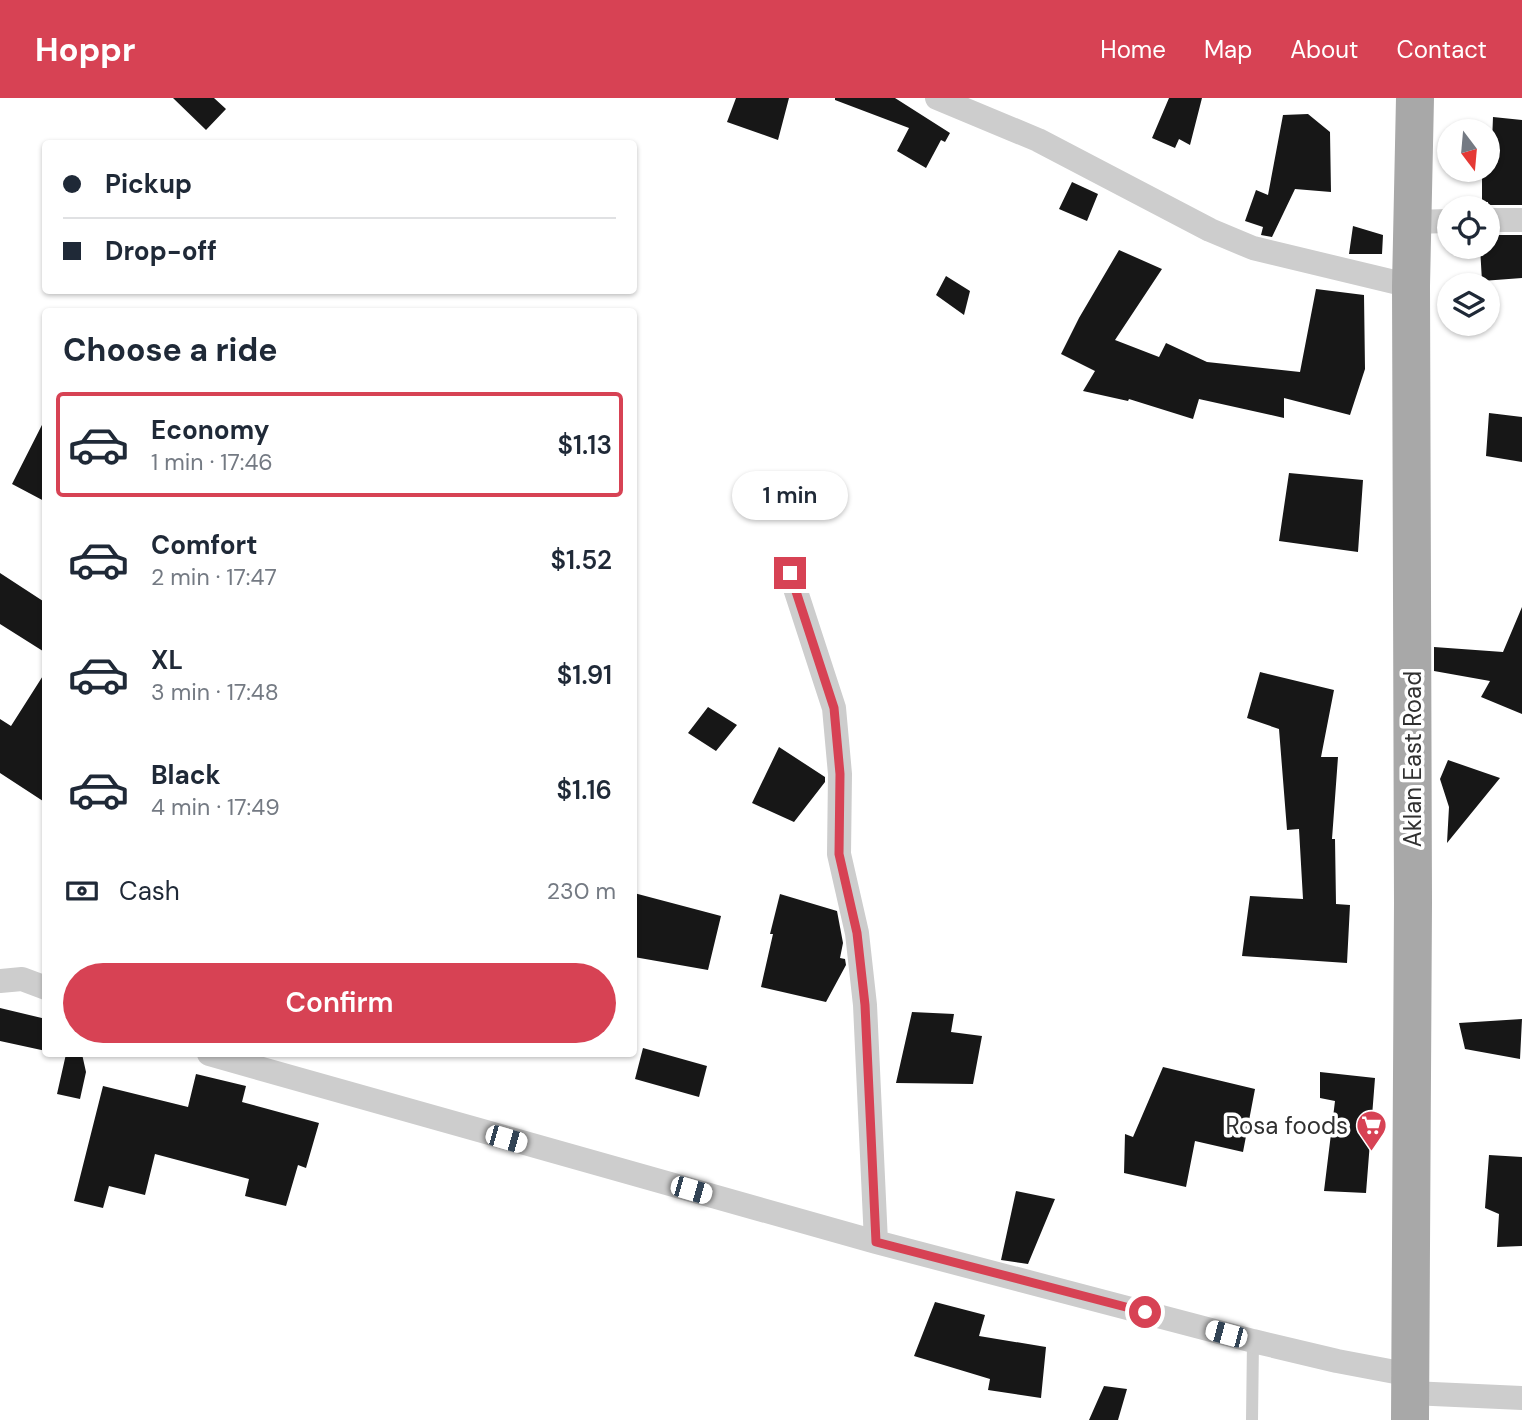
<!DOCTYPE html>
<html lang="en">
<head>
<meta charset="utf-8">
<style>
	:root { --surface:#fff; --page:#f6f6f7; --text:#1f2937; --muted:#747a83; --line:#e0e1e3; --accent:#d74254 }
	body { margin:0; font-family:"DM Sans",sans-serif; background:var(--page); color:var(--text); height:100vh; display:flex; flex-direction:column; font-size:26px; white-space:nowrap }
	* { box-sizing:border-box; margin:0 }
	p { font-size:23px; color:var(--muted) }
	.icon { flex:none; width:38px; height:38px; fill:none; stroke:currentColor; stroke-width:2; stroke-linecap:round; stroke-linejoin:round }
	.map { position:relative; flex:1; overflow:hidden }
	.panel { position:absolute; left:42px; top:210px; width:595px; height:749px; display:flex; flex-direction:column; background:var(--surface); border-radius:7px; box-shadow:0 2px 5px #0004 }
	.panel>* { flex:none }
	.guide { position:absolute; left:42px; top:42px; width:595px; height:154px; border-radius:7px; box-shadow:0 2px 5px #0004; display:grid; align-content:center; height:154px; padding:0 21px; background:var(--surface) }
	.needle { width:46px; rotate:164deg }
	.buttons { position:absolute; left:1437px; top:21px; display:grid; gap:14px }
	.buttons a { display:grid; place-items:center; width:63px; height:63px; border-radius:50%; background:var(--surface); box-shadow:0 2px 5px #0004; font-size:35px }
	.end { position:absolute; width:32px; height:32px; margin:-16px; border:9px solid #d74254; background:#fff; box-shadow:0 0 0 4px #fff }
	.from { border-radius:50% }
	.bubble { position:absolute; height:49px; border-radius:24px; background:var(--surface); box-shadow:0 2px 5px #0004; font-size:23px; font-weight:600; line-height:49px; text-align:center }
	.car { position:absolute; width:21px; height:42px; margin:-21px -10px; border-radius:9px; box-shadow:0 0 5px 2px #0007; background:linear-gradient(#fff 24%,#345 0 40%,#fff 0 76%,#345 0 86%,#fff 0) }
	.guide b { display:flex; align-items:center; gap:24px; height:66px; font-size:26px }
	.guide b+b { border-top:2px solid var(--line) }
	.guide i { width:18px; height:18px; background:var(--text) }
	ul { padding:0; list-style:none }
	li { display:flex; align-items:center; gap:21px; height:105px; margin:0 14px 10px; padding:0 7px; border:4px solid transparent; border-radius:7px }
	li div { flex:1 }
	li b { display:block; font-size:26px }
	li em { font-style:normal; font-weight:600 }
	li.on { border-color:var(--accent) }
	li>.icon { width:63px; height:63px; stroke-width:1.5 }
	h2 { padding:0 21px; font-size:32px; line-height:84px }
	.pay { display:flex; align-items:center; gap:18px; height:77px; padding:0 21px; font-size:26px }
	.pay p { margin-inline-start:auto }
	.button { display:flex; gap:14px; margin-top:auto; padding:14px 21px }
	.button a { flex:1; height:80px; border-radius:42px; background:var(--accent); color:#fff; font-size:28px; font-weight:600; line-height:80px; text-align:center }
	header { display:flex; align-items:center; gap:42px; box-sizing:border-box; height:98px; padding:0 35px; background:var(--accent); color:#fff }
	header strong { font-size:33px }
	nav { display:flex; gap:38px; margin-inline-start:auto; font-size:24px }
	.map>svg:first-child { display:block }
	.building { fill:#171717 }
	.lines { fill:none; stroke-linecap:round; stroke-linejoin:round }
	.lane { stroke:#cdcdcd; stroke-width:12 }
	.street { stroke:#cdcdcd; stroke-width:24 }
	.primary { stroke:#a8a8a8; stroke-width:38 }
	.route { stroke:#d74254; stroke-width:9 }
	.labels { text-anchor:middle; dominant-baseline:central; stroke-width:7; stroke-linejoin:round; paint-order:stroke }
	.street-label { font-size:24px; fill:#303030; stroke:#fff }
	.poi-label { font-size:24px; fill:#303030; stroke:#fff; text-anchor:end }
</style>
</head>
<body>
<header>
<strong>Hoppr</strong>
<nav><a>Home</a><a>Map</a><a>About</a><a>Contact</a></nav>
</header>
<div class="map">
<svg width="1522" height="1322" viewBox="0 0 1522 1322">
	<rect width="100%" height="100%" fill="#fff"/>
	<path class="building" d="M173,0H214L226,11L206,32Z
		M736,0H789L778,42L727,24Z
		M835,0H895L950,35L945,44L941,42L926,70L897,53L909,30L835,2Z
		M1169,0H1202L1190,47L1179,41L1175,50L1152,40Z
		M1308,16L1330,34L1331,94L1295,91L1272,139L1261,137L1263,129L1245,123L1256,92L1268,97L1283,17Z
		M1493,19L1522,22V107H1488V104H1482V72L1491,70Z
		M1072,84L1098,96L1087,123L1059,111Z
		M1353,128L1383,137L1382,156H1349Z
		M1488,137H1522V180L1482,183L1480,149H1488Z
		M1119,152L1162,171L1115,242L1159,259L1166,245L1207,264L1300,274L1316,191L1364,197L1365,271L1350,317L1284,300V320L1199,301L1193,321L1129,301L1128,303L1083,293L1095,273L1061,256L1079,220Z
		M946,178L970,193L964,217L936,197Z
		M1489,315L1522,319V364L1486,358Z
		M46,319V404L12,386Z
		M1289,375L1363,382L1358,454L1279,443Z
		M0,475L46,505V555L0,526Z
		M1522,509V616L1481,599L1490,583L1434,573V549L1503,554Z
		M46,573V705L0,675V621L11,628Z
		M1260,574L1334,592L1321,659H1338L1332,741H1335L1336,806L1350,807L1347,865L1242,858L1250,798L1303,801L1299,731L1287,732L1279,631L1247,620Z
		M708,609L737,627L716,653L688,635Z
		M779,649L825,679V684L794,724L752,705Z
		M1448,662L1500,680L1447,745L1449,709L1440,681Z
		M634,795L721,818L708,872L634,859Z
		M780,796L837,813L843,845L840,860L845,861L846,867L826,904L761,889L773,836H770Z
		M0,910L46,921V953L0,943Z
		M912,914L954,916L951,934L982,938L973,986L896,985Z
		M1522,921L1520,961L1465,951L1459,925Z
		M643,950L707,968L699,999L635,981Z
		M66,956H82L86,974L80,1001L57,996Z
		M1163,969L1255,991L1243,1054L1195,1043L1186,1089L1124,1075L1125,1036L1133,1039Z
		M1320,974L1375,980L1366,1095L1324,1093L1335,1003L1320,1000Z
		M196,976L246,988L242,1004L319,1025L306,1070L298,1067L286,1108L245,1098L249,1081L155,1056L145,1097L109,1088L103,1110L74,1103L103,988L188,1009Z
		M1489,1057L1522,1059V1148L1497,1149L1499,1116L1485,1110Z
		M1016,1093L1055,1101L1028,1166L1001,1162Z
		M935,1204L985,1217L979,1238L1046,1249L1041,1300L988,1292L990,1281L914,1258Z
		M1104,1288L1127,1291L1118,1322H1089Z"/>
	<g class="lines">
		<path class="lane" d="M1252,1322L1253,1243"/>
		<path class="street" d="M937,0L1038,42L1210,132L1253,150L1411,188
			M1488,122H1522
			M1413,124L1449,123
			M790,475L834,610L840,676L839,756L857,835L865,907L876,1144
			M0,883L22,881L46,890
			M209,956L876,1144L1253,1243L1337,1263L1411,1277
			M1411,1295L1522,1300"/>
		<path class="primary" d="M1410,1322L1413,805L1411,188L1415,0"/>
	</g>
	<g class="lines">
		<path class="route" d="M790,475L834,610L840,676L839,756L857,835L865,907L876,1144L1145,1214"/>
	</g>
	<defs>
		<symbol id="supermarket-pin" viewBox="-11 -11 22 30"><path d="M0 17L-7.5 6A9.5 9.5 0 1 1 7.5 6Z" fill="#d74254" stroke="#fff"/><path d="M-6-5.5h2.5l.6 2H6L4.5 2H-2.5L-4.4-4H-6ZM-1.5 3.2a1.3 1.3 0 1 0 .1 0ZM3 3.2a1.3 1.3 0 1 0 .1 0Z" fill="#fff"/></symbol>
	</defs>
	<g fill-rule="evenodd">
		<use href="#supermarket-pin" x="1354" y="1010" width="35" height="47"/>
	</g>
	<g class="labels">
		<g class="street-label">
			<text transform="translate(1412 661) rotate(-90)">Aklan East Road</text>
		</g>
		<g class="poi-label">
			<text x="1348" y="1027">Rosa foods</text>
		</g>
	</g>
</svg>
<div class="buttons">
<a><svg class="needle" viewBox="-14 -14 28 28"><path d="M0-13l5 13h-10z" fill="#e53935"/><path d="M0 13l5-13h-10z" fill="#747a83"/></svg></a>
<a><svg class="icon" aria-label="locate" viewBox="0 0 24 24"><circle cx="12" cy="12" r="6"/><path d="M12 2v4M12 18v4M2 12h4M18 12h4"/></svg></a>
<a><svg class="icon" aria-label="layers" viewBox="0 0 24 24"><path d="M12 4l9 5-9 5-9-5zM3 14l9 5 9-5"/></svg></a>
</div>
<i class="end from" style="left:1145px;top:1214px"></i>
<i class="end" style="left:790px;top:475px"></i>
<div class="bubble" style="left:732px;top:373px;width:116px">1 min</div>
<i class="car" style="left:506px;top:1041px;rotate:106deg"></i>
<i class="car" style="left:691px;top:1092px;rotate:106deg"></i>
<i class="car" style="left:1226px;top:1236px;rotate:285deg"></i>
<div class="guide">
<b><i class="from"></i>Pickup</b>
<b><i></i>Drop-off</b>
</div>
<section class="panel">
<h2>Choose a ride</h2>
<ul>
<li class="on"><svg class="icon" aria-label="car" viewBox="0 0 24 24"><path d="M5 17H2v-5l4-1 3-4h7l3 4 3 1v5h-3M9 17h6M6 11h13"/><circle cx="7" cy="17" r="2"/><circle cx="17" cy="17" r="2"/></svg><div><b>Economy</b><p>1 min · 17:46</p></div><em>$1.13</em></li>
<li><svg class="icon" aria-label="car" viewBox="0 0 24 24"><path d="M5 17H2v-5l4-1 3-4h7l3 4 3 1v5h-3M9 17h6M6 11h13"/><circle cx="7" cy="17" r="2"/><circle cx="17" cy="17" r="2"/></svg><div><b>Comfort</b><p>2 min · 17:47</p></div><em>$1.52</em></li>
<li><svg class="icon" aria-label="car" viewBox="0 0 24 24"><path d="M5 17H2v-5l4-1 3-4h7l3 4 3 1v5h-3M9 17h6M6 11h13"/><circle cx="7" cy="17" r="2"/><circle cx="17" cy="17" r="2"/></svg><div><b>XL</b><p>3 min · 17:48</p></div><em>$1.91</em></li>
<li><svg class="icon" aria-label="car" viewBox="0 0 24 24"><path d="M5 17H2v-5l4-1 3-4h7l3 4 3 1v5h-3M9 17h6M6 11h13"/><circle cx="7" cy="17" r="2"/><circle cx="17" cy="17" r="2"/></svg><div><b>Black</b><p>4 min · 17:49</p></div><em>$1.16</em></li>
</ul>
<div class="pay"><svg class="icon" aria-label="cash" viewBox="0 0 24 24"><path d="M3 7h18v10H3z"/><circle cx="12" cy="12" r="2"/></svg>Cash<p>230 m</p></div>
<div class="button"><a>Confirm</a></div>
</section>
</div>
</body>
</html>
